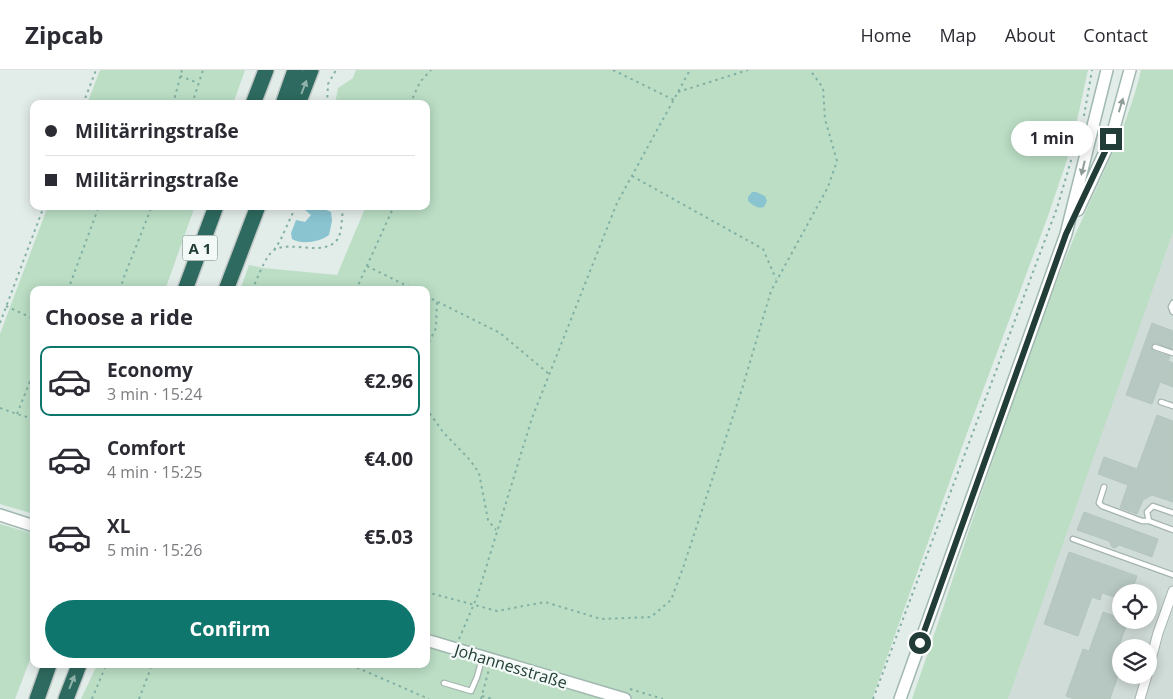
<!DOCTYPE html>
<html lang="en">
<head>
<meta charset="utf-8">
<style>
	:root { --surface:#fff; --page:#f2f2f3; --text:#2b2b33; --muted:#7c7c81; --line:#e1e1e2; --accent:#0f766e }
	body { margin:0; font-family:"Open Sans",sans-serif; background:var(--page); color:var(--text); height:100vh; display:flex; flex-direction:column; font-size:19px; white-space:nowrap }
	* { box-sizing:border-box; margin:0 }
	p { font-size:16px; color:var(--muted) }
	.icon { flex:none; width:28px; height:28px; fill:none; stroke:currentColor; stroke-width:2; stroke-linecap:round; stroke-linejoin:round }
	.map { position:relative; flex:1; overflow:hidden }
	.side { position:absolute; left:30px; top:216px; width:400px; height:382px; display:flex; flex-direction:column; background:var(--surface); border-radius:10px; box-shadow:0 2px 12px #0003 }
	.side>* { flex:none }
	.hud { position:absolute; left:30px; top:30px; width:400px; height:110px; border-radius:10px; box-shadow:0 2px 12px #0003; display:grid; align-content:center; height:110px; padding:0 15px; background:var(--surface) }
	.fabs { position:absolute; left:1112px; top:514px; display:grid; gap:10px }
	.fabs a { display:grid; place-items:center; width:45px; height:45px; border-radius:50%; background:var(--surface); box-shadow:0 2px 12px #0003; font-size:25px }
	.end { position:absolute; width:22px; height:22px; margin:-11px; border:6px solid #223d37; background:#fff; box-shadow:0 0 0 2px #fff }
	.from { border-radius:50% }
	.bubble { position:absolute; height:35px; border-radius:18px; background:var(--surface); box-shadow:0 2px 12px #0003; font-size:16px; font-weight:700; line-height:35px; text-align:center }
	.hud b { display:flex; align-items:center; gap:18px; height:48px; font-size:19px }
	.hud b+b { border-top:1px solid var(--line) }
	.hud i { width:12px; height:12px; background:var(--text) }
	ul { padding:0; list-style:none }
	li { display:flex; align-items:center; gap:15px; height:70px; margin:0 10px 8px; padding:0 5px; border:2px solid transparent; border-radius:10px }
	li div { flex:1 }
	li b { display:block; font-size:19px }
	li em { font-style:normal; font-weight:700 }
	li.current { border-color:var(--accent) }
	li>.icon { width:45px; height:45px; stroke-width:1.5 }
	h2 { padding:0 15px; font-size:22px; line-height:60px }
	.primary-button { display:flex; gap:10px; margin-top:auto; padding:10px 15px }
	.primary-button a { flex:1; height:58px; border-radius:30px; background:var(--accent); color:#fff; font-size:20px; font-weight:700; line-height:58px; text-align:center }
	header { display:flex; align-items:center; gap:30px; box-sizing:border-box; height:70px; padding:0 25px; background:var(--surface); border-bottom:1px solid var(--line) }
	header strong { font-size:24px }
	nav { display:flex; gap:28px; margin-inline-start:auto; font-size:18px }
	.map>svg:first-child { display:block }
	.built { fill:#d0dcd7; fill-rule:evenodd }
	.green { fill:#bbdec5 }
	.water { fill:#8ac4d1 }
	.building { fill:#b7c7c1; stroke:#b4c6bf }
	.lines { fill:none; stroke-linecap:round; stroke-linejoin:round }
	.service-casing { stroke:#a5b4af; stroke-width:7 }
	.minor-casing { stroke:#a5b4af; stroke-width:11 }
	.secondary-casing { stroke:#a0b8b0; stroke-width:14 }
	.motorway-casing { stroke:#c1c9c7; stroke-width:18 }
	.path { stroke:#82b0a3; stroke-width:2; stroke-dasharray:2.5 4; stroke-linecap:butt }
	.service { stroke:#fff; stroke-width:4.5 }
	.minor { stroke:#fff; stroke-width:9 }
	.secondary { stroke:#fff; stroke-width:11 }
	.motorway { stroke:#2e6a5f; stroke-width:15 }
	.oneway { fill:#90b2aa }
	.oneway2 { fill:#909e9b }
	.route { stroke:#223d37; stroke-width:6 }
	.labels { text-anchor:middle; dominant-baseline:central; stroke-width:4.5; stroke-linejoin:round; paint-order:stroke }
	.shield { fill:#f3f9f6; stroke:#617570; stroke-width:1 }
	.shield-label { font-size:15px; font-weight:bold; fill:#223d37 }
	.street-label { font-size:16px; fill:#223d37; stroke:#f3f9f6 }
</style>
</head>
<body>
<header>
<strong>Zipcab</strong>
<nav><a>Home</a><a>Map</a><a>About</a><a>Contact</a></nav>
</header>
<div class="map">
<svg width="1173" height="629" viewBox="0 0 1173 629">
	<rect width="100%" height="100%" fill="#e2ece8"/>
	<path class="built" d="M1173,162V629H1008L1108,342ZM1121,522H1149V550H1121ZM1121,578H1149V605H1121Z"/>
	<path class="green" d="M100,0H245L233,34H87Z
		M356,0H1088L1071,78L1048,146L967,363L872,629H81L97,595H426V220H240L249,195L263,198L337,205L366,136H426V34H335L338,18L353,8Z
		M1141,0H1173V162L1008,629H912C962,486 1006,341 1061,200C1086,133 1125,70 1141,0Z
		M48,136H195L165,220H34V444L0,434V264Z
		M0,454L34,464V579L15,629H0Z"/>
	<path class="water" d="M752,122H756L765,126L767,131L764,137C757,139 753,135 748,131V127Z
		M304,136H317L331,142L332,151L329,165C320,172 302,175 292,169L291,163L296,150L305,152L311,145L305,140Z"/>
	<path class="building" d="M1152,253L1173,261L1172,279L1156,273L1151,276L1153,281L1170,286L1168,291L1173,293V317L1160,312L1152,334L1126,325Z
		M1157,345L1173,351V432L1152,425L1143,430L1137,444L1120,438L1128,415L1098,404L1104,387L1137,399Z
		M1084,442L1158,469L1152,487L1119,475L1115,478L1112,477L1109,471L1077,460Z
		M1069,482L1137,506L1132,521L1128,520L1119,523L1117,528L1102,523L1100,530L1092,527L1078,566L1044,554Z
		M1103,542L1128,551L1114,590L1121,593V597L1110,629H1074L1066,626L1083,579L1089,581Z"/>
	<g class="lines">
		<defs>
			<path id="service" d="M1173,233L1171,237L1173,242
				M1155,277L1173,283
				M1161,332L1173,336
				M1104,417L1099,433L1102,436L1142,451H1149
				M1173,443L1153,436L1147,442L1149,451L1173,460
				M1073,469L1173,505
				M444,613L471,621L477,607L482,589"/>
			<path id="minor" d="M1149,597L1158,563L1173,521
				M1140,629L1147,605"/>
			<path id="secondary" d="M1078,140L1111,69L1130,0
				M0,445L34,456
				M426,570L625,629
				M900,629L1066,164L1107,0"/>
			<path id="motorway" d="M253,34L266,0
				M283,34L295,0
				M298,34L311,0
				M185,220L216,136
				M226,220L258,136
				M37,629L49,595
				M66,629L79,595"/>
		</defs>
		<use href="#service" class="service-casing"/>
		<use href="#minor" class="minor-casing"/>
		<use href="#secondary" class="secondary-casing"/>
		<use href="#motorway" class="motorway-casing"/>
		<path class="path" d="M613,0L674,30
			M180,6L198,13
			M678,22L748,0
			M83,34L96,0
			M173,34L182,0
			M192,34L203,0
			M327,34L328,14L336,0
			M410,34L420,12L431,0
			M1084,46L1092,0
			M632,106L763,179L776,209
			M274,180L280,171L296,136
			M367,196L415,220
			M68,220L99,136
			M120,220L124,207L152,136
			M252,220C257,210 265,186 274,180C290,170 323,187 337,170C343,161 341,146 344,136
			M356,220L394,136
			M426,226L500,263L549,304
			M6,236L34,249
			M0,253L44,136
			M426,278L436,258L437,231
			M0,338L17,344L34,349
			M426,338L443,362L470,390L479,403L488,450L496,460
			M17,344L34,301
			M426,522L497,541L545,532L601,549L651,547L671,530L683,498L742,319L771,221L828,117L837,91L825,49L823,18L810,0
			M459,569L477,527L532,348L617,133L690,0
			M351,595L429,629
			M630,619L663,629
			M482,626L493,629
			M92,629L106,595
			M139,629L152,595
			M481,629L489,599
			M873,629L1057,138L1080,60"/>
		<use href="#service" class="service"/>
		<use href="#minor" class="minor"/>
		<use href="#secondary" class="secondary"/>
		<use href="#motorway" class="motorway"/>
	</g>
	<defs><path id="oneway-solid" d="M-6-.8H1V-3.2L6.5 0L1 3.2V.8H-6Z" transform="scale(1.25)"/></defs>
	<g class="oneway">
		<use href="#oneway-solid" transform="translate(304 17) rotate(-69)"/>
		<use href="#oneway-solid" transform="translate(72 612) rotate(-68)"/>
	</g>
	<g class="oneway2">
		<use href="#oneway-solid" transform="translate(1121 35) rotate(-73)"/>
		<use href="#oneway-solid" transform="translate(1083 98) rotate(104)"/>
	</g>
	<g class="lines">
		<path class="route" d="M920,573L1066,164L1111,69"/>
	</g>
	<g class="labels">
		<rect class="shield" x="182.5" y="165.5" width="35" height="25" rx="4"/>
		<g class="shield-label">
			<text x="200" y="178">A 1</text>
		</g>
		<g class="street-label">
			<text transform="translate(511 596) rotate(17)">Johannesstraße</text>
		</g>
	</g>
</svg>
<div class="fabs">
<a><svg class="icon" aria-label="locate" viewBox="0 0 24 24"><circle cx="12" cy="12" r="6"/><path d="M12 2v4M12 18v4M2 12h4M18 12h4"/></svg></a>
<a><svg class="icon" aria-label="layers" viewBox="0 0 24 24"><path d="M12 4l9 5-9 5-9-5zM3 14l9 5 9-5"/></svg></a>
</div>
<i class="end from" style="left:920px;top:573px"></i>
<i class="end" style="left:1111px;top:69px"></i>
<div class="bubble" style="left:1011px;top:51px;width:82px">1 min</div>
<div class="hud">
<b><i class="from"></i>Militärringstraße</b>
<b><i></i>Militärringstraße</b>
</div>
<section class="side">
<h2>Choose a ride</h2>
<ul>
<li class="current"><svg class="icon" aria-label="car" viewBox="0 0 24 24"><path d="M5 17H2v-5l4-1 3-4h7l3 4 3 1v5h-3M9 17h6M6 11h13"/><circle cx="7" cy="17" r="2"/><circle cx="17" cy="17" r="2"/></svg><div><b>Economy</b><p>3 min · 15:24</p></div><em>€2.96</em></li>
<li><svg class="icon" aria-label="car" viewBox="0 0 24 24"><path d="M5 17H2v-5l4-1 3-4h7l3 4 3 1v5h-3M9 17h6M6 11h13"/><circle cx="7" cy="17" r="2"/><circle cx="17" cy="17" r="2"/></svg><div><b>Comfort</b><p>4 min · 15:25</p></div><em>€4.00</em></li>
<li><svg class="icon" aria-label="car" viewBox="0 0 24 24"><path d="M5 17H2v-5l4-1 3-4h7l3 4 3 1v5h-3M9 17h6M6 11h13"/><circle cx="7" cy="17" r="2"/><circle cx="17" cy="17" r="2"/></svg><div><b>XL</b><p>5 min · 15:26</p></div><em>€5.03</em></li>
</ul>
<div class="primary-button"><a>Confirm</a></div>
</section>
</div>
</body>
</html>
